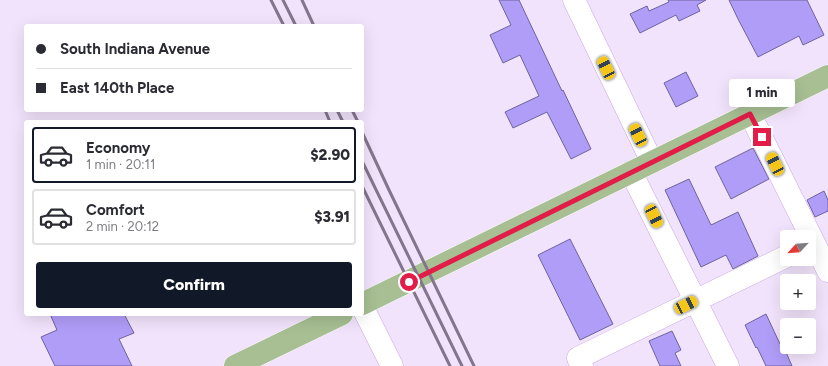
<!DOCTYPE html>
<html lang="en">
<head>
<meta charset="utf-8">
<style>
	:root { --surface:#fff; --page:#f2f2f3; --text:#2b2b33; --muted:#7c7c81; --line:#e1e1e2; --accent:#111827 }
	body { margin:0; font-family:Figtree,sans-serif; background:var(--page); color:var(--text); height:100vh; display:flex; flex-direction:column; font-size:15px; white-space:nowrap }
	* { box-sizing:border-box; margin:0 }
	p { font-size:13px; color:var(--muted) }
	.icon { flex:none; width:22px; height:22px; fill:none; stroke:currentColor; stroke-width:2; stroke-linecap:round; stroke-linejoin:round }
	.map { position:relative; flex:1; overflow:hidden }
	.details { position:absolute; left:24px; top:120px; width:340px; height:196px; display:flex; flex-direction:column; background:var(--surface); border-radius:4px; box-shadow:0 4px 16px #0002 }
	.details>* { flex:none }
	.hud { position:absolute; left:24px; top:24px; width:340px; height:88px; border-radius:4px; box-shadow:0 4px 16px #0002; display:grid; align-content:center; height:88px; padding:0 12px; background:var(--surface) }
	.needle { width:26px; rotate:244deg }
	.buttons { position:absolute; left:780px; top:230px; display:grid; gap:8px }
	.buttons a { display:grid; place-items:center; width:36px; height:36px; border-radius:4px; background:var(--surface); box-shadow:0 4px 16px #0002; font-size:20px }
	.end { position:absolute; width:18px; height:18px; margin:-9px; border:5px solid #e11d48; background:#fff; box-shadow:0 0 0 2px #fff }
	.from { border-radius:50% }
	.bubble { position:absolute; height:28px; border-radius:4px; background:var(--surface); box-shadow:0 4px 16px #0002; font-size:13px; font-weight:800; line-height:28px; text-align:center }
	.car { position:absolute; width:12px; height:24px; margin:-12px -6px; border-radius:5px; box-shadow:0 0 3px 1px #0007; background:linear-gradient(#f5c518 24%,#345 0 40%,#f5c518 0 76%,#345 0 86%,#f5c518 0) }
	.hud b { display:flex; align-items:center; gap:14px; height:38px; font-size:15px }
	.hud b+b { border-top:1px solid var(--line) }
	.hud i { width:10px; height:10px; background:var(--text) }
	ul { padding:7px 0 0; list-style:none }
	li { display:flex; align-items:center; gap:12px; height:56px; margin:0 8px 6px; padding:0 4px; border:2px solid var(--line); border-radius:4px }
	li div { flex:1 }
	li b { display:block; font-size:15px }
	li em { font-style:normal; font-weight:800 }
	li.selected { border-color:var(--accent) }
	li>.icon { width:36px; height:36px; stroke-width:1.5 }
	.button { display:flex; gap:8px; margin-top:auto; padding:8px 12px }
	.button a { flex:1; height:46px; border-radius:4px; background:var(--accent); color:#fff; font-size:16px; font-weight:800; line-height:46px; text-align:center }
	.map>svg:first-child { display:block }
	.building { fill:#b09df8; stroke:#6e639c }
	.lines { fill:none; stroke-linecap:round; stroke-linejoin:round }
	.minor-casing { stroke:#caa7e0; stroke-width:23 }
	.major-casing { stroke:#fff; stroke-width:23 }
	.minor { stroke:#fff; stroke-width:22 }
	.major { stroke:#a7bf93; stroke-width:22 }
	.rail { stroke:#83768c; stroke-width:3 }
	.route { stroke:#e11d48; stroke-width:5 }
</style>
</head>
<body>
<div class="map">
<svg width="828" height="366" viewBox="0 0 828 366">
	<rect width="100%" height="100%" fill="#f1e3fb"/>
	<path class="building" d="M499,0H519L562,91L563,90L591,149L571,159L547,112L513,128L505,112L539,96L520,55L503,63L490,35L511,25Z
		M668,0H706L697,5L700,11L679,21L676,15L640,33L630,14L647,6L649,11L669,2Z
		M729,0H807L824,35L803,45L799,36L758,57L738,19Z
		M686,72L698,96L676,107L664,83Z
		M753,148L769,179L731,199L715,167Z
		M689,179L711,225L738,212L758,256L733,269L726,255L701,267L665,190Z
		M824,191L828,200V211L815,217L807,200Z
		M570,239L613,324L580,340L538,255Z
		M50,314H124L134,333L119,339L132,366H55L41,337L57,330Z
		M766,314L780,344L782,343L792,366H766L757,347L756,348L745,325Z
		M672,331L681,350L675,353L681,366H660L649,341Z"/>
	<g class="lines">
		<defs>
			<path id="minor" d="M574,0L652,162
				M750,114L828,271
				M631,172L728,366
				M362,306L392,366
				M582,366L578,358L787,256"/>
			<path id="major" d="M362,304L828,76
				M235,366L342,314"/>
		</defs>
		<use href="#minor" class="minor-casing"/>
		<use href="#major" class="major-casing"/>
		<use href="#minor" class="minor"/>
		<use href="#major" class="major"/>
		<path class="rail" d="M271,0L284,26
			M283,0L296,26
			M302,0L314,26
			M325,110L330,122
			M337,110L343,122
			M352,110L358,122
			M362,132L389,190L474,366
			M362,161L462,366
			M362,186L450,366"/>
	</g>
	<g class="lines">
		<path class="route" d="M409,282L750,114L762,137"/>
	</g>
</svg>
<div class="buttons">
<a><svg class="needle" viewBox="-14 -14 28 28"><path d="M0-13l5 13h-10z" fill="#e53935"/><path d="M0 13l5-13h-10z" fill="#7c7c81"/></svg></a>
<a>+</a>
<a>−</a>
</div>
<i class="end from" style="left:409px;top:282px"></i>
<i class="end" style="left:762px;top:137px"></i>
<div class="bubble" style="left:729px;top:79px;width:66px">1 min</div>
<i class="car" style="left:606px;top:68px;rotate:334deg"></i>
<i class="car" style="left:638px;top:135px;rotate:334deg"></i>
<i class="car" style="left:775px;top:164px;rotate:334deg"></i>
<i class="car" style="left:654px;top:216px;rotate:154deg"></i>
<i class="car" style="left:686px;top:305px;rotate:64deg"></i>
<div class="hud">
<b><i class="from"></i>South Indiana Avenue</b>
<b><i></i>East 140th Place</b>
</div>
<section class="details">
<ul>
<li class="selected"><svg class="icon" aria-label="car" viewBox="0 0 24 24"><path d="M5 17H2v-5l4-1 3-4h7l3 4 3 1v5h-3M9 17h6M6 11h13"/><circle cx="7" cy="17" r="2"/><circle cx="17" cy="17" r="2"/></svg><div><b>Economy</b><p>1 min · 20:11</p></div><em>$2.90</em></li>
<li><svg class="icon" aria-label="car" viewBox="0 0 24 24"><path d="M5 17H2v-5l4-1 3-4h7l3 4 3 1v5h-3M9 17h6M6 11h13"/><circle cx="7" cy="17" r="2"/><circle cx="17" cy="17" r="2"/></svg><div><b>Comfort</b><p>2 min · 20:12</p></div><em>$3.91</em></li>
</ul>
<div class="button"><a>Confirm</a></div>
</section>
</div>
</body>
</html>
